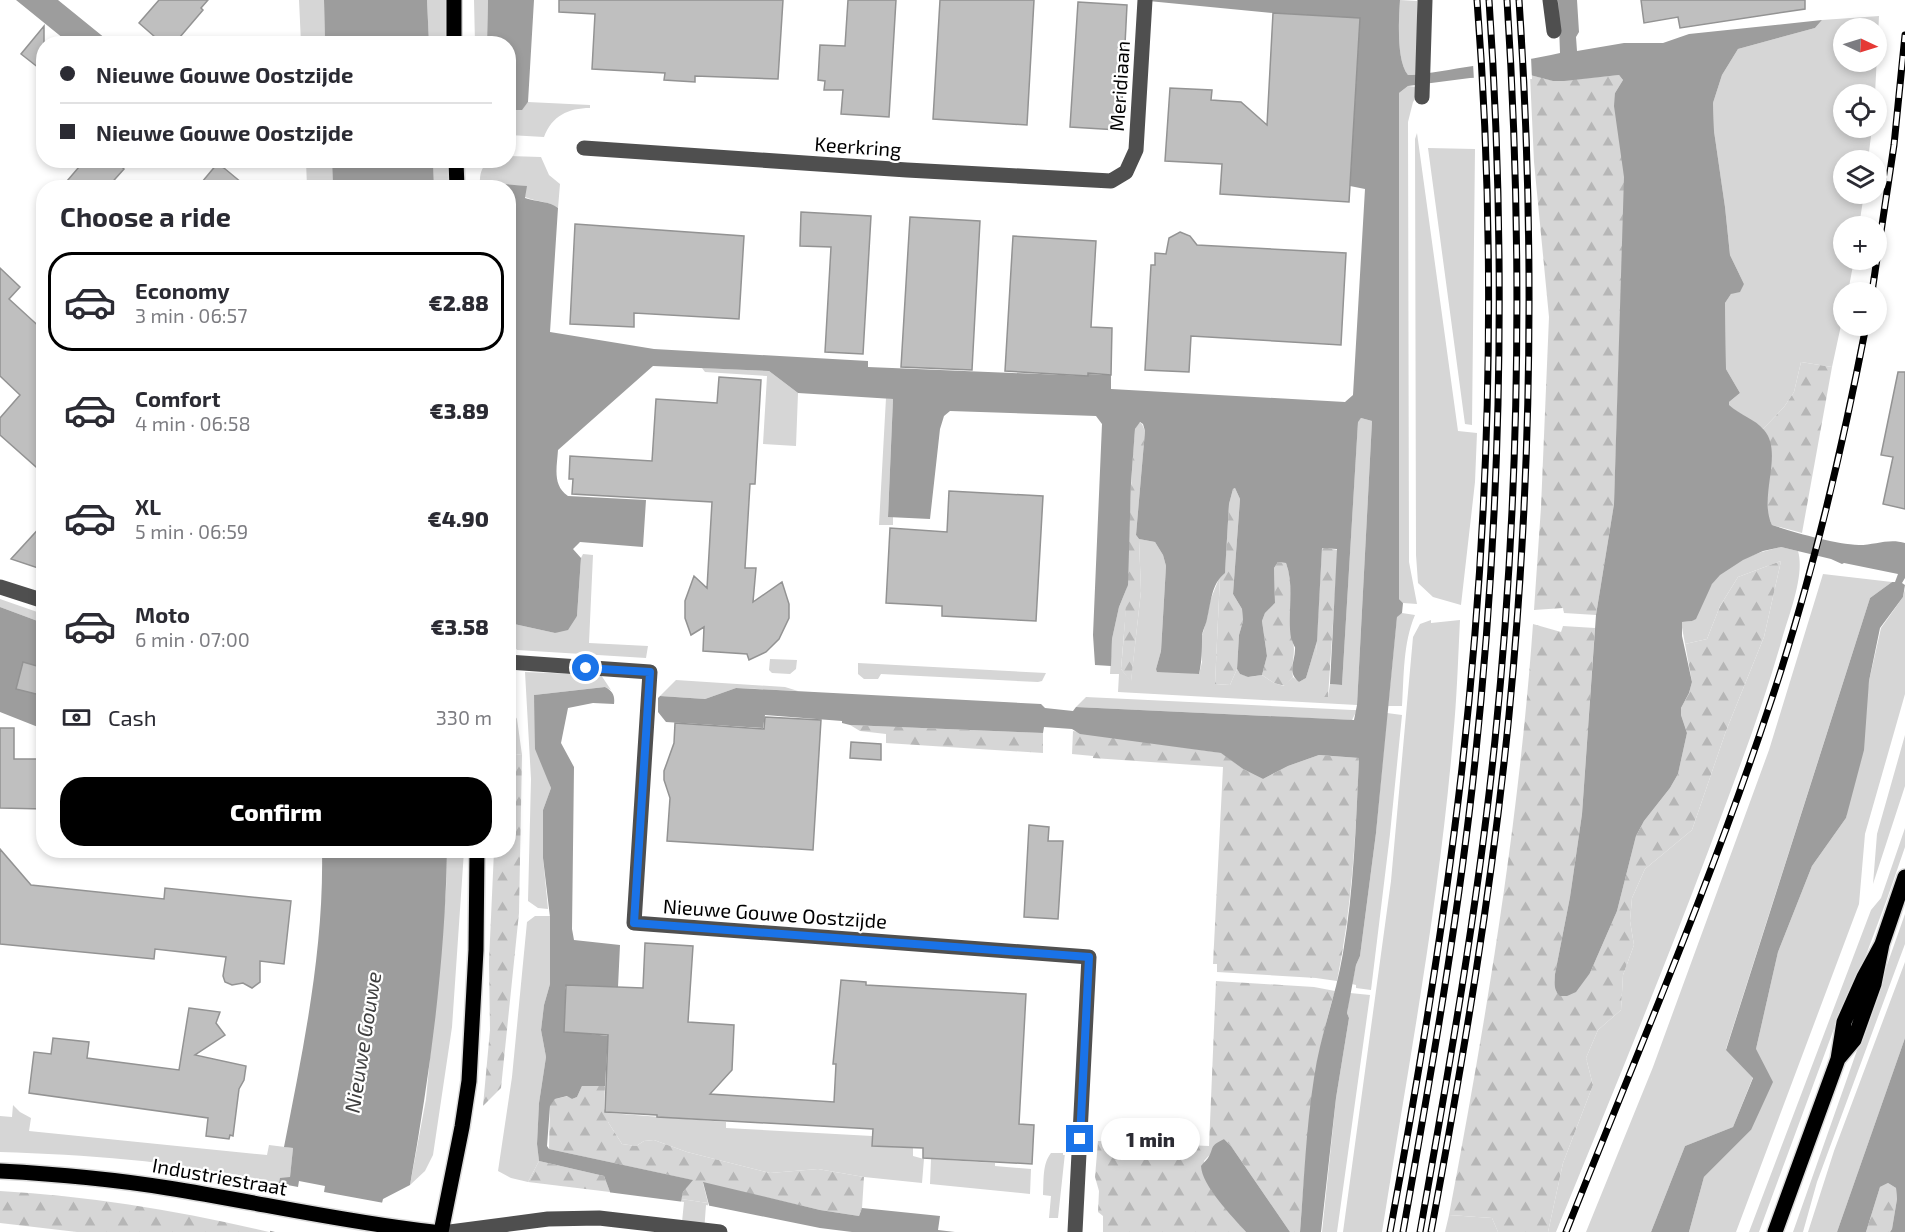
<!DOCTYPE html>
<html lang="en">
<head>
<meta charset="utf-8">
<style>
	:root { --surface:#fff; --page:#f7f7f7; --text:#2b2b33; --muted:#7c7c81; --line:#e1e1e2; --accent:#000 }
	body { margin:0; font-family:"Exo 2",sans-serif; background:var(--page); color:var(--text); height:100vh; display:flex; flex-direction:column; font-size:22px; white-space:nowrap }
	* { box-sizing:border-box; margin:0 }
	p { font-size:20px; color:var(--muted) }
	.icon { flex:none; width:33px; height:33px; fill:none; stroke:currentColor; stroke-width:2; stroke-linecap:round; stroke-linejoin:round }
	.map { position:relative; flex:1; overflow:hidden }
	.side { position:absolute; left:36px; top:180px; width:480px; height:678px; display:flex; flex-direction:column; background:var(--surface); border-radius:24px; box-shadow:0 3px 9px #0003 }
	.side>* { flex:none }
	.banner { position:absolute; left:36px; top:36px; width:480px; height:132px; border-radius:24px; box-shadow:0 3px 9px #0003; display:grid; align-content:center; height:132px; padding:0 24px; background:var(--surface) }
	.needle { width:39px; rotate:94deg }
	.controls { position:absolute; left:1833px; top:18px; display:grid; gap:12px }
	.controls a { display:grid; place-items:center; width:54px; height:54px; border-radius:50%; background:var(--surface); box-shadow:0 3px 9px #0003; font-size:30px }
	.end { position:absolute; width:27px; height:27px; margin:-14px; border:8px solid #1a73e8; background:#fff; box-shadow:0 0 0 3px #fff }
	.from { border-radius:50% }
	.bubble { position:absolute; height:42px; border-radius:21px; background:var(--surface); box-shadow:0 3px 9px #0003; font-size:20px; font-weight:800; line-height:42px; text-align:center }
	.banner b { display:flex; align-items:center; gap:21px; height:57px; font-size:22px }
	.banner b+b { border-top:2px solid var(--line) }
	.banner i { width:15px; height:15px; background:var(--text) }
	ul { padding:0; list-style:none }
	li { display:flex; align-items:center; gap:18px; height:99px; margin:0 12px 9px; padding:0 12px; border:3px solid transparent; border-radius:24px }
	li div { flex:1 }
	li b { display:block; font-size:22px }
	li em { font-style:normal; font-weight:800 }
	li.current { border-color:var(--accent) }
	li>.icon { width:54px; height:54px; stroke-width:1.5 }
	h2 { padding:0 24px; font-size:27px; line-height:72px }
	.pay { display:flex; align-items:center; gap:15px; height:66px; padding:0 24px; font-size:22px }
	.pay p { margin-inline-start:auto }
	.button { display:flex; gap:12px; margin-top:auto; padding:12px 24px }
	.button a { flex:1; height:69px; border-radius:24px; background:var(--accent); color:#fff; font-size:24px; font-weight:800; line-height:69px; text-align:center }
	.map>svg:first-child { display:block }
	.grass { fill:#d6d6d6; fill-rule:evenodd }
	.forest { fill:url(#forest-firs) }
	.water { fill:#9d9d9d }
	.pier { fill:#fff }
	.building { fill:#bfbfbf; stroke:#939393; stroke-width:1.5 }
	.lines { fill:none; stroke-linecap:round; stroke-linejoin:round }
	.major-casing { stroke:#dbdbdb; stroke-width:18 }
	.minor { stroke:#4f4f4f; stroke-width:15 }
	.major { stroke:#000; stroke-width:15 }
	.rail-casing { stroke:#000; stroke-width:7 }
	.rail { stroke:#fff; stroke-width:4.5; stroke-dasharray:14; stroke-linecap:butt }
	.route { stroke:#1a73e8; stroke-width:8 }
	.labels { text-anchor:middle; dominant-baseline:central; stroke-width:4.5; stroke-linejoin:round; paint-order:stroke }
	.street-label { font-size:20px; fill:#000; stroke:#fff }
	.water-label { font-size:21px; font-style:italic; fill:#3e3e3e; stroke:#fff }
</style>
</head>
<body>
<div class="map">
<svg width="1905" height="1232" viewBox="0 0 1905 1232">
	<defs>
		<pattern id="forest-firs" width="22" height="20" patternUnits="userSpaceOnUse" patternTransform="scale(1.5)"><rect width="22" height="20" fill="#d6d6d6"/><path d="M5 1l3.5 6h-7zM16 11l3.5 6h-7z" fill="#b6b6b6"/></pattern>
	</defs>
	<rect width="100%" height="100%" fill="#fff"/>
	<path class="grass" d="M299,0H324L325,43H301Z
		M427,0H445L447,43H429Z
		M474,0H488L487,43H475Z
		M1400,0L1417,1V74L1408,75C1396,60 1399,19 1400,0Z
		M1879,16L1875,94H1844V128H1872L1868,160H1844V194H1864L1859,226H1844V260H1854L1848,292H1844L1843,316L1832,367L1801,362L1794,392L1784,407L1763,429L1729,406V402L1740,393L1726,369L1725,303L1731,294L1744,284L1730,255L1725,207L1714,131L1713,103L1722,75L1738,49L1815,28L1822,20ZM1844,28H1876V62H1844Z
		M1408,86L1417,87L1418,95L1413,102L1408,122L1409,562L1417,604L1403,603L1399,599V93Z
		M528,102L590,105V108C568,108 552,116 544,137L509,135V110H521Z
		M1417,133L1458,431L1477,433L1475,482L1461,605L1433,597L1418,583L1416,555L1415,139Z
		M1428,148L1475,149L1472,425L1465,424Z
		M509,156L541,157L549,175L560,184L558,208C550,201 535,202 525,197L526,186L491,184V187H480C479,164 486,161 508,160Z
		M306,161H332L333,187H307Z
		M433,161H449L450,187H434Z
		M702,368L769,371L798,393L796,446L763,444L767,376L705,372Z
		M886,398L893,399L888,516L893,517V525H879Z
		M1361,418L1372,421L1357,705L1118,692L1119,674H1110L1112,639L1119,607L1128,585L1121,669L1131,681L1141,591L1139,539L1155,542L1163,555L1166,566L1161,651L1156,669L1199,674L1202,662V636L1207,618L1210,601L1220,576L1215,684L1230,685L1237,669L1240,674L1249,677L1262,675L1274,683L1284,686L1293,677L1299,682L1306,678L1317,641L1316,652L1328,697L1330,684L1342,685L1358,421Z
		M1781,547L1798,551C1805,575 1789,614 1782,639C1762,710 1735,779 1709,849C1661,977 1608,1104 1556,1232H1548L1563,1163L1593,1085L1586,1058L1598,1030L1621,1010L1623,975L1634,945L1630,921L1632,898L1645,869L1692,830L1726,731L1764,637L1781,561L1738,577L1720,606L1707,639L1685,644L1681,622L1692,621C1700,609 1705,596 1712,584C1726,562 1758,552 1781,547Z
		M583,554L593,555L589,643L648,646L646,658L517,650C509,641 509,629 508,617L514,624L555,633L577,616L581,558Z
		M1823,574L1892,582L1870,598L1726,1049L1753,1077L1733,1127L1685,1146L1651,1232H1586L1653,1067L1769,750Z
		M1905,589V694L1865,834L1859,904L1736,1232H1689L1704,1177L1751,1130L1756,1049L1778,952L1812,866L1846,818L1869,681L1881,628L1903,597Z
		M0,599L43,614V623L0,607Z
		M1402,613L1415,615C1403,643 1404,675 1402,706H1388L1397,616Z
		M1431,620V623L1460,620C1458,659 1457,698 1453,738C1439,904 1408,1067 1382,1232H1343L1391,881L1413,637L1420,624Z
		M770,659L797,660L796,669L790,674L772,673L769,670Z
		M858,663L1046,673L1042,681L1038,682L881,674L878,679H864L858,674Z
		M525,672L601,675L611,690L605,687L534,695L546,774L551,788L543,810V858L548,909L538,908L528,901L531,779Z
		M676,680L785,687L798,691L736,688L705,699L660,696Z
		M1086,697L1352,710H1357L1352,720L1076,707Z
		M508,704L517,719L522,755L509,753Z
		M1387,713L1402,715L1390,834L1371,990L1356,988V985L1352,984L1356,965L1360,956L1376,833Z
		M1905,735V786L1873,884L1877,834Z
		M1905,828V847L1887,899L1863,963L1839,1015L1759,1232H1749L1871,910L1881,898Z
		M447,851H464L452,1027L433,1155L425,1171L410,1185L426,1099L446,891Z
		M1905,914V944L1899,960L1817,1182L1803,1232H1793Z
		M535,916H550V984L544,1005L541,1030L546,1057L539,1103L537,1144L539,1161L528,1182L511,1178L498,1171L512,1077L527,922Z
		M1905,962V1038L1837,1232H1808L1834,1151Z
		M1350,993L1370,995L1337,1232H1322L1336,1098L1349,1018L1347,1013Z
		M13,1105L20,1112L31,1118L29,1131L267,1155L269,1145L293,1148L290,1178L279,1184C188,1162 94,1155 0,1152V1116L12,1117Z
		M608,1113L726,1122V1128L872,1136V1146L913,1148V1156L924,1159L922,1183L864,1177L818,1169L770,1173L687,1152L654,1140L644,1141L636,1146L622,1144L608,1122Z
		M1051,1153H1065L1058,1218H1049L1051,1196L1043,1195C1044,1181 1042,1164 1051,1153Z
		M931,1159L995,1163V1166L1031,1169L1030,1194L930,1184Z
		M681,1199L708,1203L707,1232H678Z
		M1449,1215L1492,1218L1498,1232H1445Z"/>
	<path class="forest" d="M1530,75L1554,81L1619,75L1623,80L1615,93L1625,177L1614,504L1596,615L1564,613L1563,608L1534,610L1541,507L1549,317L1534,162Z
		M1801,362L1832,367L1802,533L1772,525L1768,516L1763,429L1784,407L1794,392Z
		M1139,422L1142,424L1145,431L1136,535L1139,539L1141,591L1131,682L1121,669C1129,589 1128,509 1135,429Z
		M1235,488L1240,499L1233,594L1242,609L1243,621L1239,635L1237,669L1230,685L1215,684L1220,576L1225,572L1229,504L1233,489Z
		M1322,547L1338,550L1328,697H1320L1316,652Z
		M1781,561L1764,637L1726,731L1692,830L1645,869L1632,898L1630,921L1634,945L1623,975L1621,1010L1598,1030L1586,1058L1593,1085L1563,1163L1548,1232H1498L1492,1218L1449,1215C1486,1020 1519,822 1533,624L1561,632L1563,626L1595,628L1582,814L1570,897L1555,974L1556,992L1590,973L1617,911L1636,836L1644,821L1670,788L1678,774L1687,733L1681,715V708L1689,693L1692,682L1685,644L1707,639L1720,606L1738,577Z
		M1278,562L1286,563C1294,586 1290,611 1291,635C1292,640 1294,644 1294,649C1294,659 1291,667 1293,677L1285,686L1274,683L1262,675L1267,656L1262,621L1265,613L1275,603L1274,568Z
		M850,725L1043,733V753L886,743V734L860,731Z
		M1073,731L1222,753L1243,769L1263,779L1288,766L1319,755L1359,758C1356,833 1352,908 1337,981L1316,978L1217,972V964H1213L1223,767L1093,758V756L1072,754Z
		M509,753L522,755L519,913L501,1088L483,1106L490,1030L489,961L494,851L508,850Z
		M1216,981L1314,987L1335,991C1310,1071 1307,1149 1300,1232H1290L1231,1146L1224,1139L1204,1161L1211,1190L1246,1232H1103V1216L1098,1212L1099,1191L1095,1177L1098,1141L1209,1146Z
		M582,1086H605L604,1109L608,1113V1122L622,1144L636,1146L644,1141L654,1140L687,1152L770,1173L818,1169L864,1177L862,1208L859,1216L820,1210L703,1183L708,1203L681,1199L683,1192L692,1180L549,1149L550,1105L555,1099L568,1096L572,1099L577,1097Z
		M539,1161L604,1176L610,1192L528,1182Z
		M1888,1183L1896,1188L1897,1199L1892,1229L1890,1232H1866L1880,1187Z
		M0,1191C90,1196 181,1211 269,1232H77L0,1223Z"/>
	<path class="water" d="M16,0H58L111,43H69Z
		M324,0H427L429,43H325Z
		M488,0H534L528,102L522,110H509L508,44L487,43Z
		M1138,0H1400C1399,19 1396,60 1408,75C1430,74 1451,69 1473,66C1502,63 1531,60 1560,53L1558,0H1577L1579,32L1576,37L1577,51L1624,43H1663L1689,34L1822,20L1815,28L1738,49L1722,75L1713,103L1714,131L1725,207L1730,255L1744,284L1740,292L1731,294L1725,303L1726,369L1740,393L1729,402V405C1740,415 1755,419 1764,430C1784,453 1758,497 1772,525C1796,533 1835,544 1859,545C1875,545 1889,538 1905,543V578L1902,583L1905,585L1903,597L1880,628L1869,681L1864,750L1846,818L1812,866L1778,952L1756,1049L1773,1082L1751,1130L1704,1177L1689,1232H1651L1685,1146L1733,1127L1753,1078L1726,1050L1870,598L1892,582H1895L1898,574L1844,563L1842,564L1831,559L1781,547L1763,551L1743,560L1720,575L1712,584L1696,619L1692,621L1682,622V636L1692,682L1689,693L1681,708V715L1687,733L1678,774L1670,788L1644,821L1636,836L1617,911L1590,973L1576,992L1567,996H1560C1553,990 1555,983 1555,974L1570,897L1582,814L1596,615L1614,504L1624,177L1614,106L1615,93L1623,80L1619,75L1564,81H1553L1530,75L1470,78L1408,86L1399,93V599L1403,603L1402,613L1397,617L1376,833L1360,956L1356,965L1347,1013L1349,1018L1336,1098L1321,1232H1300C1304,1181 1306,1128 1314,1078C1320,1035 1336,996 1343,953C1354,889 1356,823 1359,758L1319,755L1288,766L1263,779L1243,769L1221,753L1080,734L1072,729L1044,727L1043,733L850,725L842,723V721L765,715L763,728L666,722L658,712V698L660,696L705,699L736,688L1041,704L1045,708L1073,711L1076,707L1354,720L1357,705L1372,421L1361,418L1358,422L1342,685L1330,684L1337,549L1322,548L1317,641L1306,678L1299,682C1286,671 1296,661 1295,647C1294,646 1292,640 1291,638C1287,614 1295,588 1286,563L1278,562L1274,568L1275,603L1265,613L1262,621L1267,656L1262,675L1248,677L1240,674L1237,669L1239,635L1243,621L1242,609L1233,594L1240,499L1235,488L1233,489L1229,504L1225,573C1211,584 1211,603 1207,619C1206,625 1202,631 1202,637C1202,650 1202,661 1199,674L1157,672L1156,669L1161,651L1166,566L1163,555L1155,542L1139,539L1136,535L1145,431L1143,424L1140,422L1135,429L1131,483L1128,585L1119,607L1112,639L1111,666L1095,665L1093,635L1102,424L1096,416L950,411L944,416L940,429L930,519L888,517L893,399L798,393L769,371L653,366L558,450C557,467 552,485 568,496L646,500L643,547L580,542L573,549L581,558L577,616L568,630L555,633L514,624L508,617V188L491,187V183L527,186L525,198C536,202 550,201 558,208L550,332L654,349L868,361V367L1088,376V374L1111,375V389L1345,402L1353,395L1365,189L1350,186L1360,18L1273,13Z
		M332,161H433L434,187H333Z
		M0,607L43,623V729L0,712Z
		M605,687C613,691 615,696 614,704L593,703L568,708L561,743L574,767L572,929L574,940L620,945L618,987L569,985L565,987V1031L608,1036L605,1086H582L577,1097L572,1099L567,1096L555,1099L550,1106L547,1146L549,1149L693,1180L683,1192L680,1206L610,1232V1192L604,1176L539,1161L537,1144L539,1103L546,1057L541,1030L544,1005L550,984V917L543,858V810L551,788L535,749L534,695Z
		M322,851H447C445,963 430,1074 410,1185L383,1199L375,1232H270L280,1178L290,1177L293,1148L284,1147C303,1049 324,951 322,851Z
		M1905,1038V1232H1890L1892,1229L1897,1199L1896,1188L1888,1183L1880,1187L1866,1232H1837Z
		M1224,1139L1231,1146L1290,1232H1246C1232,1216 1202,1186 1201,1166C1203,1163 1206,1161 1208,1158C1215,1147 1208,1147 1224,1139Z
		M703,1182L820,1210L859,1216L862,1208L940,1216L938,1230L955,1232H707L709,1205Z"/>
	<path class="pier" d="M1531,57L1532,79L1474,81L1473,63Z
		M299,1181L325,1186L324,1192L384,1203L378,1232H275L267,1230L277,1183L298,1187Z
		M607,1192L684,1202L681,1232H607Z
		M706,1205L820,1228L852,1232H704Z
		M1097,1209L1095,1232H1057L1059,1215Z"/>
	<path class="building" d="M159,0H208L201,8L203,10L174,44H163L139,23Z
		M559,0H783L778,79L695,76V82L664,80L665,73L592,69L595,14L559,12Z
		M848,0H896L889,117L841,114L843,90H824L825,81L818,80L820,45L845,46Z
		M940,0H1034L1027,125L933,119Z
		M1641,0H1805V9L1680,28L1678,17L1644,23Z
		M1078,2L1127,5L1122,103H1120L1118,130L1070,127Z
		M1273,13L1360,18L1349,202L1220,194L1222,164L1165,161L1170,88L1212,90L1211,100L1241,102L1267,125Z
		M44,26V72L21,54Z
		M85,160H115L124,169L107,188H61Z
		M217,164L224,168L248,188H197Z
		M801,212L871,216L863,354L825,352L831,247L800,246Z
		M910,217L980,221L972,370L901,367Z
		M575,224L744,236L739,319L634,313V327L570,324Z
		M1180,232L1190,236L1197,245L1346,253L1341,345L1191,336L1189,372L1145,370L1151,265H1155V253L1166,254L1169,238Z
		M1013,236L1096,241L1091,327L1112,328L1111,375L1088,373V376L1005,371Z
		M0,268L20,287L9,299L44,331V474L0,435V418L20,395L0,376Z
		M1898,372H1905V509L1883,504L1893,457L1881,455Z
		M719,377L761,380L755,484H750L745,568H756L753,602L782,582L789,604V618L779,639L766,652L749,660L747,654L703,651L704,627L691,635L685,618V601L694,576L707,588L712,502L572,494L573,479H569L570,456L652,461L656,399L717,403Z
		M949,491L1043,496L1036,621L942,616V606L886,603L890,528L947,532Z
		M44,523V570L11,559Z
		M23,662L44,668V696L16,689Z
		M765,717L821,720L813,850L667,841L670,798L664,780V771L674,743L675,723L764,729Z
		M0,728H14V759H44V809L0,808Z
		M851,742L881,744V760L850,758Z
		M1029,825L1049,827L1048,841H1063L1058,919L1024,917Z
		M0,849L31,885L164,899L165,888L291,901L284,964L260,961V982L252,988L243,983L232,985L225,982L223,976L226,957L155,949L154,959L0,944Z
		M645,943L693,946L688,1022L734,1025L732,1070L710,1094L834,1102L836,1064H833L841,980L866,982V985L1026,994L1019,1124L1034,1125L1032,1164L923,1158V1148L872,1146L873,1129L657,1117V1115L605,1112L608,1035L564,1032L566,985L643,988Z
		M189,1008L220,1012L216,1023L225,1035L195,1055L246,1066L244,1080L239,1089L233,1136L230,1135L229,1139L206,1136L208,1118L29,1093L34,1052L51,1054L53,1038L89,1042L87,1058L179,1070Z"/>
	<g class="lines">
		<defs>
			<path id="major" d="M454,0V44
				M456,160L457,188
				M1838,1059L1854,1040L1874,984L1882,944L1905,877
				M0,1171C56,1174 112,1179 168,1188C256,1202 343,1222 433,1232
				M441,1232L462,1127L469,1081L476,950L477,850
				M1775,1232L1838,1059L1844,1022L1864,977L1882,944"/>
		</defs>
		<use href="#major" class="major-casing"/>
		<path class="minor" d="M1550,0L1554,31
			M1422,97L1425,0
			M584,148L907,170L1111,181L1126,172L1136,150L1145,0
			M0,587L44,601
			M508,662L650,672L634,923L1089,957L1075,1232
			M450,1232L548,1219L599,1218L720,1232"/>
		<use href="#major" class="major"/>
		<defs>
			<path id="rail" d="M1872,292L1894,145L1905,35
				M1390,1232C1418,1081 1443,930 1461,777C1490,522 1497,256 1477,0
				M1403,1232C1429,1085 1455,938 1472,789C1501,528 1507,263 1489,0
				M1420,1232C1449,1069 1478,905 1495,740C1520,494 1523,246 1507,0
				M1431,1232C1463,1060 1492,889 1509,715C1532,477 1535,238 1519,0
				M1566,1232C1635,1058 1710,885 1769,707C1811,583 1841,455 1866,326"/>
		</defs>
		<use href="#rail" class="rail-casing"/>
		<use href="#rail" class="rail"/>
	</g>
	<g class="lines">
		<path class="route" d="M586,668L650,672L634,923L1089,957L1080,1139"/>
	</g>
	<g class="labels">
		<g class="street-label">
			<text transform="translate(1119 86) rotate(-86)">Meridiaan</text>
			<text transform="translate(858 146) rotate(4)">Keerkring</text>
			<text transform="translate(775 913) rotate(4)">Nieuwe Gouwe Oostzijde</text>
			<text transform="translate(220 1176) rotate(10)">Industriestraat</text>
		</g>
		<g class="water-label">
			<text transform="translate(362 1042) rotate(-81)">Nieuwe Gouwe</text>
		</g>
	</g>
</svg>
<div class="controls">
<a><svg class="needle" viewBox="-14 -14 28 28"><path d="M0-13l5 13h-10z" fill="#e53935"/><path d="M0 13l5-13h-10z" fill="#7c7c81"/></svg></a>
<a><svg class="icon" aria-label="locate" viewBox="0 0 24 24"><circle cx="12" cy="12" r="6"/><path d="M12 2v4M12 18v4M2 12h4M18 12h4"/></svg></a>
<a><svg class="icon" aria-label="layers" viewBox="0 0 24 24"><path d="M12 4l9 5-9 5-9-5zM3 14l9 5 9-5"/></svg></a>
<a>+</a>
<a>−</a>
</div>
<i class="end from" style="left:586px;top:668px"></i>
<i class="end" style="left:1080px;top:1139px"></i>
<div class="bubble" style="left:1101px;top:1118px;width:99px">1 min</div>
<div class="banner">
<b><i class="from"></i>Nieuwe Gouwe Oostzijde</b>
<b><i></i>Nieuwe Gouwe Oostzijde</b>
</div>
<section class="side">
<h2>Choose a ride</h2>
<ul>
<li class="current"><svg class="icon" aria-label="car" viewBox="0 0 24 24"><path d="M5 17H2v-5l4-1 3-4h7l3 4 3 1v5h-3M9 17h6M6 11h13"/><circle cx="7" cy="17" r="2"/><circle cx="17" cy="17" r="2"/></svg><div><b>Economy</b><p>3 min · 06:57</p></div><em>€2.88</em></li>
<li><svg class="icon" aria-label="car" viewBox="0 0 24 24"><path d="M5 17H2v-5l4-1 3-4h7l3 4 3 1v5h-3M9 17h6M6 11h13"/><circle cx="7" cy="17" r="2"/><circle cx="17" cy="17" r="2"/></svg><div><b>Comfort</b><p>4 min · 06:58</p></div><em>€3.89</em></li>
<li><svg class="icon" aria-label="car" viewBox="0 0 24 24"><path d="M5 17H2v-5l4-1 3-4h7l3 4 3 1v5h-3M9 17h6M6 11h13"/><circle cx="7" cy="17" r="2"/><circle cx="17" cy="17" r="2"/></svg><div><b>XL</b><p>5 min · 06:59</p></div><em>€4.90</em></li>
<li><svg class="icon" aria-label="car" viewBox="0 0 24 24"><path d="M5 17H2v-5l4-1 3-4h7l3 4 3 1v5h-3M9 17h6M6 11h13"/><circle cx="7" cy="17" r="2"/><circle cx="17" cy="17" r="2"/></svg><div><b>Moto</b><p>6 min · 07:00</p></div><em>€3.58</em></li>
</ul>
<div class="pay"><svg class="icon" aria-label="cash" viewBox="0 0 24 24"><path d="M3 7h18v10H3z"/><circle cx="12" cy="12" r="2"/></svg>Cash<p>330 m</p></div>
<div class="button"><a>Confirm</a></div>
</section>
</div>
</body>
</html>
